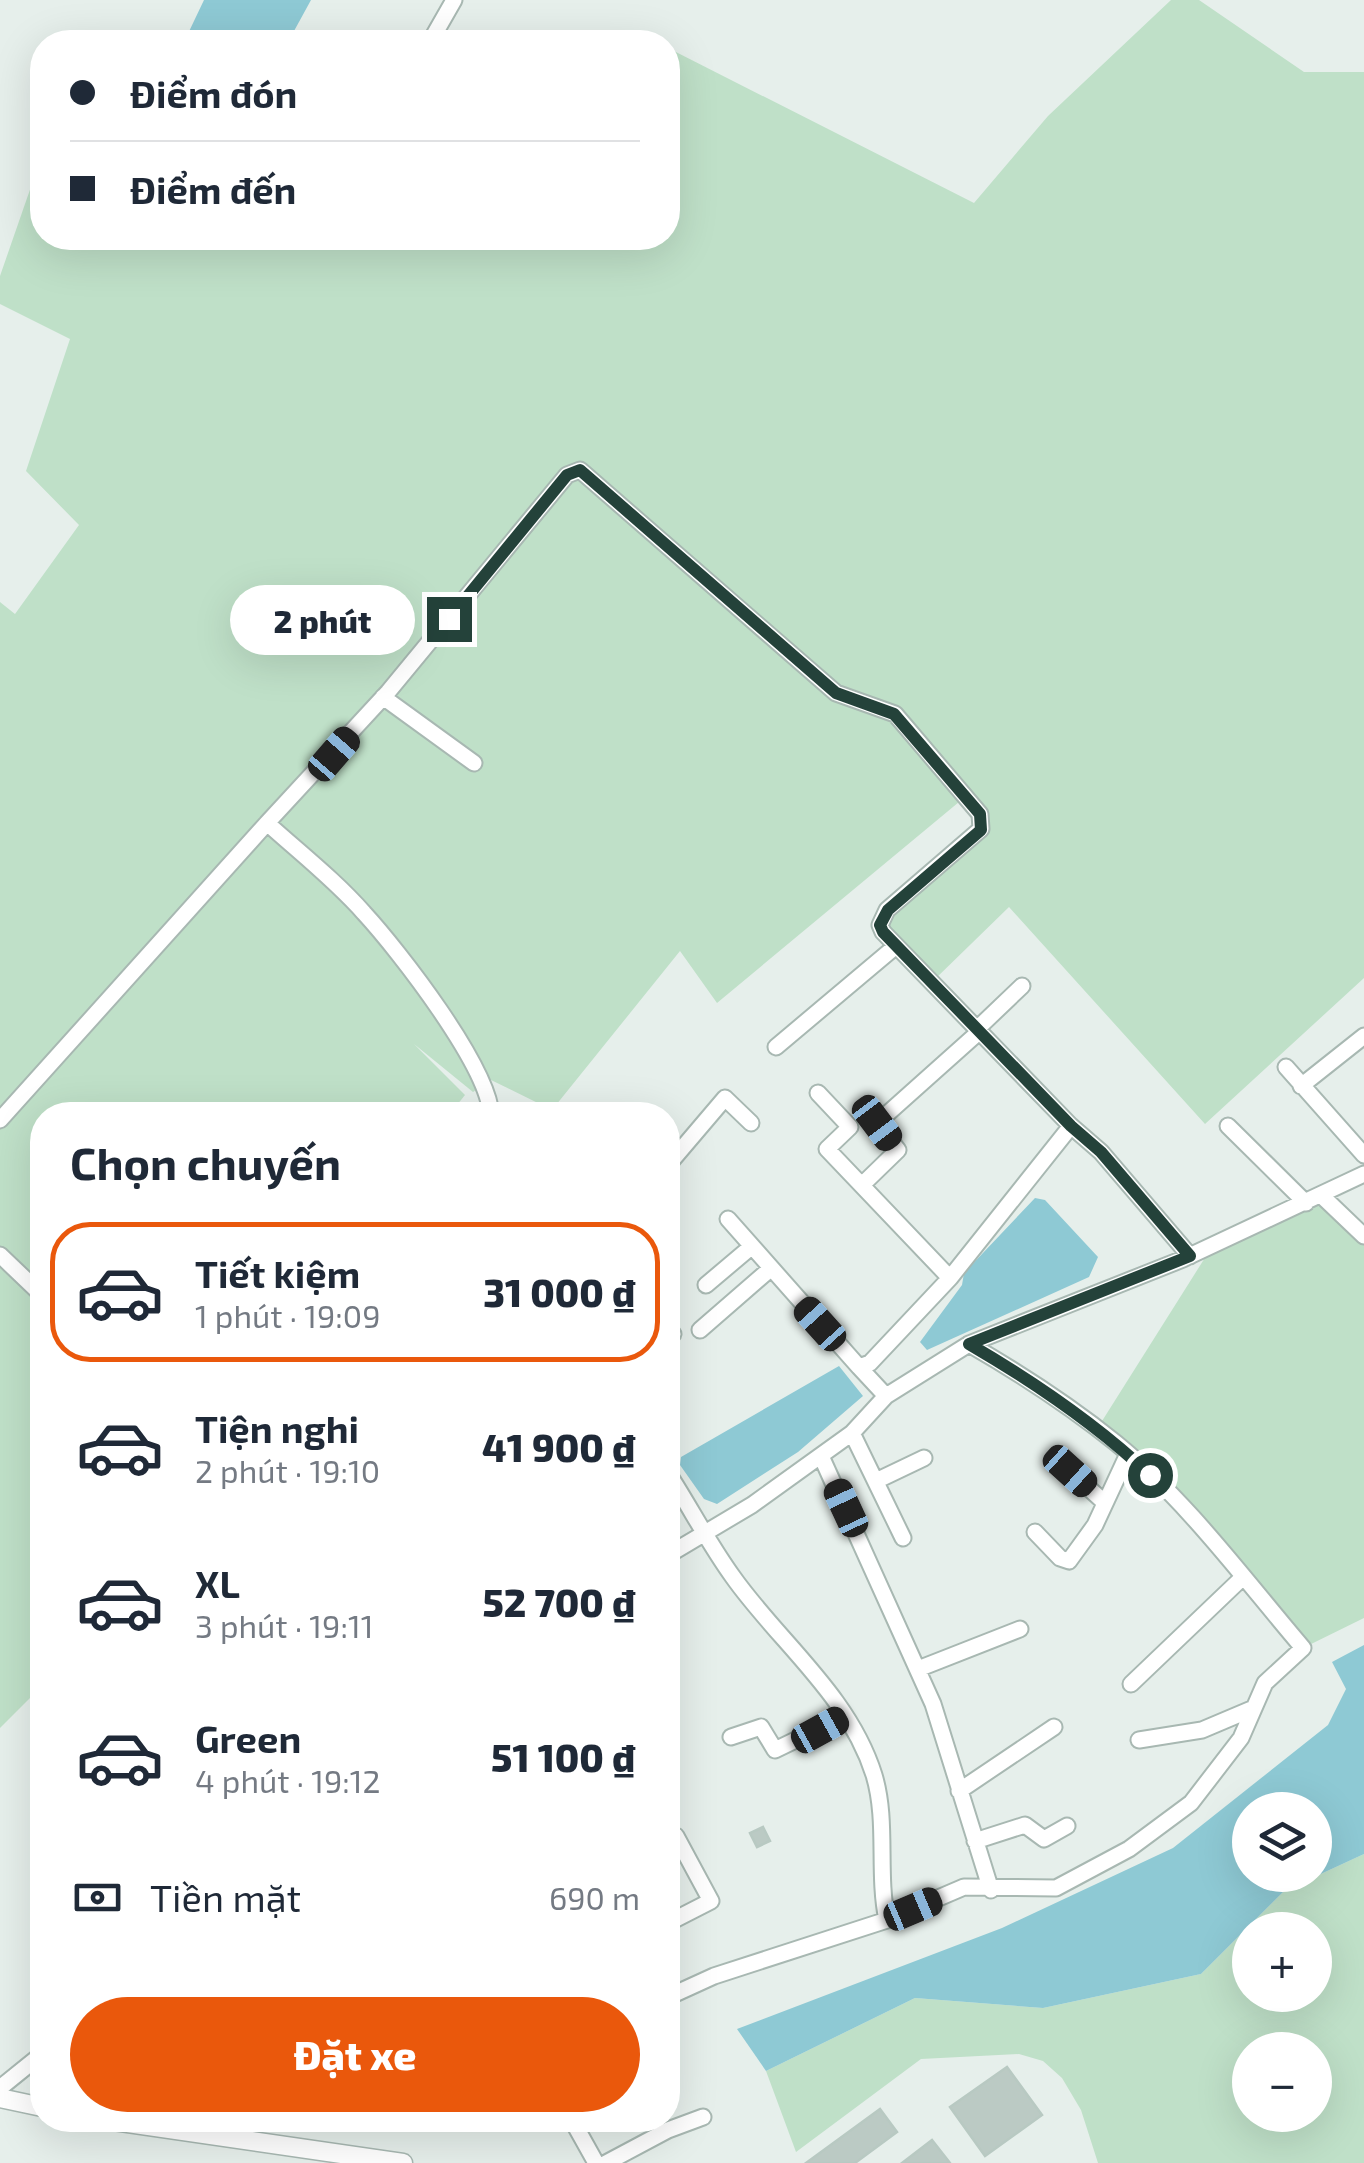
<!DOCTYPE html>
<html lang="vi">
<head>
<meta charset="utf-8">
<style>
	:root { --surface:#fff; --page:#f2f2f3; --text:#1f2937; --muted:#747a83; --line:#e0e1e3; --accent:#ea580c }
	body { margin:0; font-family:"Exo 2",sans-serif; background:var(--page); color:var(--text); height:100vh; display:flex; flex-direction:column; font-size:38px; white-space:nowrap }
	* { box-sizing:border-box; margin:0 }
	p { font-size:32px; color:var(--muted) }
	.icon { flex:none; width:55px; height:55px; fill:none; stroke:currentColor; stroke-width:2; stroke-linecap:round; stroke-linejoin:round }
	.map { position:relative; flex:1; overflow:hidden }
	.side { position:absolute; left:30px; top:1102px; width:650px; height:1030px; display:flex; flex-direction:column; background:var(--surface); border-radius:40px; box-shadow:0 10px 40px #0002 }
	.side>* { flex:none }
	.guide { position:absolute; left:30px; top:30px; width:650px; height:220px; border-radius:40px; box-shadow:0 10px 40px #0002; display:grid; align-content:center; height:220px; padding:0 40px; background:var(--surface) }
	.tools { position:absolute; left:1232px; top:1792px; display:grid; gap:20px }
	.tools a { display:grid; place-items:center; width:100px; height:100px; border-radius:50%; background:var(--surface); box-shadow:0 10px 40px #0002; font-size:50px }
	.end { position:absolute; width:45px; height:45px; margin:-22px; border:12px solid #24423a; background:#fff; box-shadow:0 0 0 5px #fff }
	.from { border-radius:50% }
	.bubble { position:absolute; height:70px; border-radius:35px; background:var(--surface); box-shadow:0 10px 40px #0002; font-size:32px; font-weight:800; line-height:70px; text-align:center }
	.car { position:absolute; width:30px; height:60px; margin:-30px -15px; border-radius:12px; box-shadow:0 0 8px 2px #0007; background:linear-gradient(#222 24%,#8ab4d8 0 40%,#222 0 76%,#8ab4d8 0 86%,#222 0) }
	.guide b { display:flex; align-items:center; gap:35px; height:95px; font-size:38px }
	.guide b+b { border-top:2px solid var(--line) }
	.guide i { width:25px; height:25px; background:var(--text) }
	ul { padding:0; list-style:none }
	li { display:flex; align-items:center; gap:30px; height:140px; margin:0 20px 15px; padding:0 20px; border:5px solid transparent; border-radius:40px }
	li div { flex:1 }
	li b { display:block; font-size:38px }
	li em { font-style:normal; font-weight:800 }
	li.active { border-color:var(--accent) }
	li>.icon { width:90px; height:90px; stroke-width:1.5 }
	h2 { padding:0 40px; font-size:45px; line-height:120px }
	.pay { display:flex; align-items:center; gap:25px; height:110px; padding:0 40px; font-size:38px }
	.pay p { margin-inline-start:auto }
	.cta { display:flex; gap:20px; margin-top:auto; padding:20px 40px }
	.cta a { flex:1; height:115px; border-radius:60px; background:var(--accent); color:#fff; font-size:40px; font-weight:800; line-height:115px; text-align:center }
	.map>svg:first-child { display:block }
	.green { fill:#bfe0c8; fill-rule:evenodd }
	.water { fill:#8ec9d4; fill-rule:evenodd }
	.building { fill:#bbcac4; stroke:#b8c9c2; stroke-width:2.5 }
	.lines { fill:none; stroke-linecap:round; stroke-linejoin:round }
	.minor-casing { stroke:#a8b8b2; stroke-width:19 }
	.tertiary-casing { stroke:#a8b8b2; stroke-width:21 }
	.minor { stroke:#fff; stroke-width:15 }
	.tertiary { stroke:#fff; stroke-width:18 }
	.route { stroke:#24423a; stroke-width:12 }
</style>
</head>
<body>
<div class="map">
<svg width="1364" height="2163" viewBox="0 0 1364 2163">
	<rect width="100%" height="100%" fill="#e6efeb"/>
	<path class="green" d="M1171,0H1199L1304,72H1364V978L1205,1124L1009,907L932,982L880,925L982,822L965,797L717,1003L680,951L552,1110L491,1080L473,1092L414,1044L465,1095L449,1115H42V1709L32,1696L0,1728V602L15,614L79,525L26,471L70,339L0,304V276L42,155V238H668V48L974,203L1048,116Z
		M1322,1196L1355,1226L1364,1224V1618L1303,1648L1173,1496L1097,1429L1213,1245Z
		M1364,1854V2163H1098L1081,2110L1062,2078L1043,2061L1019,2054L921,2059L796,2152L766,2071L915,1998L1043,2008L1201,1974L1284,1891ZM1250,1930H1315V1995H1250ZM1250,2050H1315V2115H1250Z"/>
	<path class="water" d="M204,0H311L288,42H184Z
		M1035,1198L1045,1200L1098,1257L1089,1277L927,1350L920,1342L962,1285L964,1273Z
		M839,1366L863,1396L798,1452L717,1504L704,1499L680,1465L681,1457Z
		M1364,1645V1854L1284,1891L1201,1974L1043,2008L915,1998L766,2071L737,2029L1002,1928L1173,1848L1328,1725L1346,1689L1332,1662ZM1315,1810V1875H1250V1810Z"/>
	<path class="building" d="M763,1827L770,1841L757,1847L750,1833Z
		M1007,2067L1042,2115L985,2156L950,2107Z
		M880,2109L897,2132L855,2163H806Z
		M932,2140L950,2163H902Z"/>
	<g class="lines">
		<defs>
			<path id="minor" d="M430,42L454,0
				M383,697L474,763
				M267,823L388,692L567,475L580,470L836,693L895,714L980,814L981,829L887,910L880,925L883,932L1071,1126L1101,1152L1190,1256
				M977,1029L1022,986
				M776,1047L896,946
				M1286,1067L1364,1155
				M1301,1086L1364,1036
				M0,1120L267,823C299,852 335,880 364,913C399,951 489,1067 491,1115
				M1228,1126L1306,1203
				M668,1165L725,1098L751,1123
				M863,1184L898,1150L877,1123L980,1031
				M1322,1196L1364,1236
				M728,1219L859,1367L870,1363L950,1278L827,1149L850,1127L818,1093
				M0,1255L42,1295
				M950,1278L1071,1126
				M706,1285L751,1247
				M700,1330L769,1270
				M668,1338L673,1334
				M859,1367L886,1396
				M852,1433L903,1538
				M821,1456L933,1704L991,1890
				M1070,1471L1105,1503
				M668,1473C690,1507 709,1544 733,1577C779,1642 849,1695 874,1775C888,1821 877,1873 887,1920
				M878,1480L924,1458
				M1035,1532L1060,1558L1069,1561L1095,1525L1128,1454
				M668,1555L752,1505L852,1433L886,1396L969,1344L1183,1259L1364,1174
				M918,1669L1020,1629
				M1131,1684L1242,1578
				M731,1737L761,1727L775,1750L843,1717
				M1139,1740L1202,1730L1254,1708
				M959,1791L1054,1727
				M975,1841L1025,1825L1044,1839L1067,1826
				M668,1923L711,1901L676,1836
				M668,1997L714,1976L887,1920L964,1887L1056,1888L1129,1849L1191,1803L1241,1738L1265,1683L1303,1648C1244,1579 1187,1501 1116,1443C1070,1406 1021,1374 969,1344
				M0,2088L42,2054
				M572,2120L596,2163
				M606,2163L668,2130L703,2117"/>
			<path id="tertiary" d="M0,2098L42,2107
				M107,2120L403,2163"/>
		</defs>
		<use href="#minor" class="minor-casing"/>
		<use href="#tertiary" class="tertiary-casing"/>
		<use href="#minor" class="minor"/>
		<use href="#tertiary" class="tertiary"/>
	</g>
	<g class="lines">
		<path class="route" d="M449,619L567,475L580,470L836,693L894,714L980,814L981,830L888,910L880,925L883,932L1071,1126L1101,1152L1190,1256L969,1344C1034,1382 1096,1424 1150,1475"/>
	</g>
</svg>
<div class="tools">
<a><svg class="icon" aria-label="layers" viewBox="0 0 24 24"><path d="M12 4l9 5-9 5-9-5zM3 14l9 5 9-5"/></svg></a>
<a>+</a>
<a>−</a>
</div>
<i class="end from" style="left:1150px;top:1475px"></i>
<i class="end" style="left:449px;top:619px"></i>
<div class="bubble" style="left:230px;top:585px;width:185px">2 phút</div>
<i class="car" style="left:334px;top:754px;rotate:41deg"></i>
<i class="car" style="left:877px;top:1123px;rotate:143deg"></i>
<i class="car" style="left:820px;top:1324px;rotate:318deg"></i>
<i class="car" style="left:1070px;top:1471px;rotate:132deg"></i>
<i class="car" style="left:846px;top:1508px;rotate:335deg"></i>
<i class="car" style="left:820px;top:1730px;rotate:61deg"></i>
<i class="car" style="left:913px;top:1909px;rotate:67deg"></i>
<div class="guide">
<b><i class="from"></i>Điểm đón</b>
<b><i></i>Điểm đến</b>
</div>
<section class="side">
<h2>Chọn chuyến</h2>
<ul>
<li class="active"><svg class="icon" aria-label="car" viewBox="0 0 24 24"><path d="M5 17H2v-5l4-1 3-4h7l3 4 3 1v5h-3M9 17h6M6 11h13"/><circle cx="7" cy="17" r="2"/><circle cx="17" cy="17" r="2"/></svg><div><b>Tiết kiệm</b><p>1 phút · 19:09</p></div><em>31 000 ₫</em></li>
<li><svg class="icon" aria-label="car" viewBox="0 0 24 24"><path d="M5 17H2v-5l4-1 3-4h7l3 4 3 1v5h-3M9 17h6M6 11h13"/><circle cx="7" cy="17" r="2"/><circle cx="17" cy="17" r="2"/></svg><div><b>Tiện nghi</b><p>2 phút · 19:10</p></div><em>41 900 ₫</em></li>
<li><svg class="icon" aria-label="car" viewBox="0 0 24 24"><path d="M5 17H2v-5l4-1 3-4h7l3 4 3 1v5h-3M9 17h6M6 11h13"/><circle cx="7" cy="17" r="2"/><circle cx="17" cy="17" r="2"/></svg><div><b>XL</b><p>3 phút · 19:11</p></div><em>52 700 ₫</em></li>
<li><svg class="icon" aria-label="car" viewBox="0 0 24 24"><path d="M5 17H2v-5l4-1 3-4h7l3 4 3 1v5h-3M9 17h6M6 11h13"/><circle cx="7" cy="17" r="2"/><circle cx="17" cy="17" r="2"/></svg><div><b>Green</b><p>4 phút · 19:12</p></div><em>51 100 ₫</em></li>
</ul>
<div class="pay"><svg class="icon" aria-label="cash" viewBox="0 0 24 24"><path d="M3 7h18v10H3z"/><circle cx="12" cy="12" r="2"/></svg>Tiền mặt<p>690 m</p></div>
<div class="cta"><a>Đặt xe</a></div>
</section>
</div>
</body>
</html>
